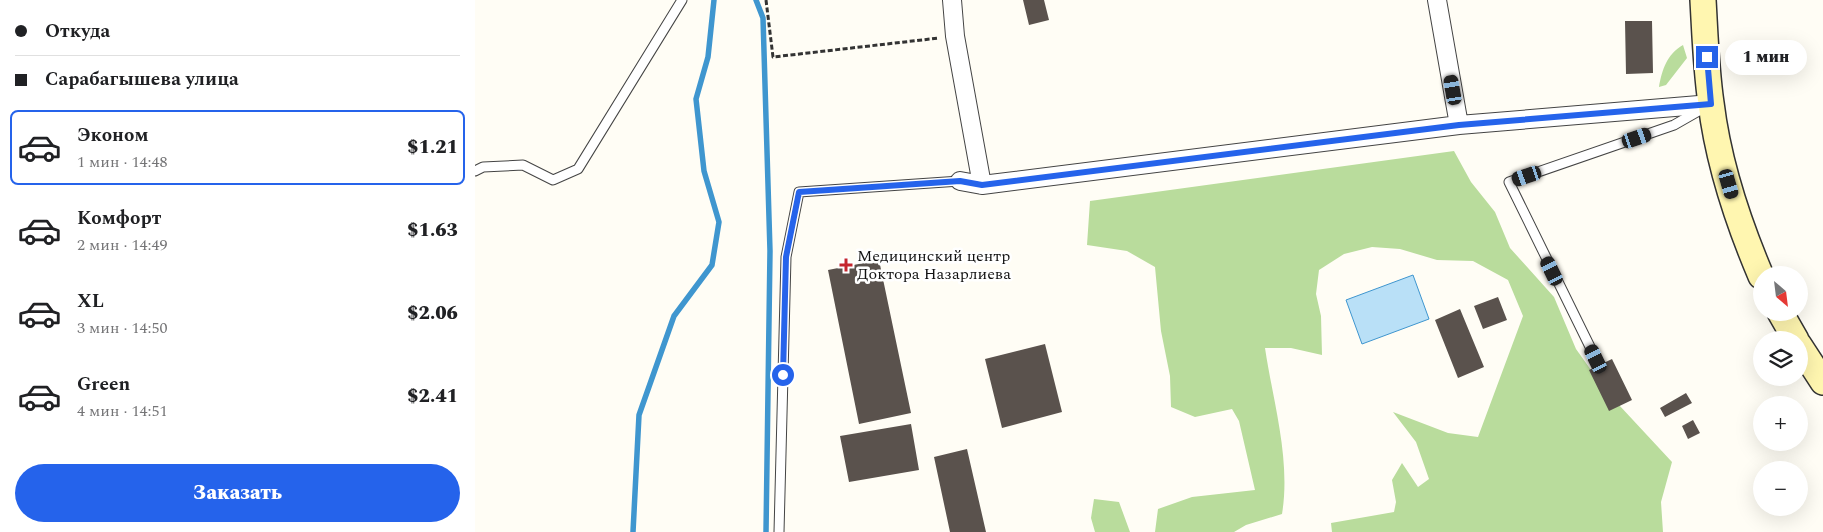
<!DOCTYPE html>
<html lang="ru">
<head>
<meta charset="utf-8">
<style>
	:root { --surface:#fff; --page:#f2f2f2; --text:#202124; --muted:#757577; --line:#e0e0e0; --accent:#2563eb }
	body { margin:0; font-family:Spectral,serif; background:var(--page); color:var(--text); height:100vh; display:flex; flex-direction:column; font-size:19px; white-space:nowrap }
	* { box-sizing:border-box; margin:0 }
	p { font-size:16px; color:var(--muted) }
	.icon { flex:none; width:28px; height:28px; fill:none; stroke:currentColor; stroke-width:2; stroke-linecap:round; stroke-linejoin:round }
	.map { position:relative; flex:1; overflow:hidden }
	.drawer { display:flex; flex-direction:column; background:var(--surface); width:475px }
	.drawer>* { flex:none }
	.banner { display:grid; align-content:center; height:110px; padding:0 15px; background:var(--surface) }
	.needle { width:32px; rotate:152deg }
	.fabs { position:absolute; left:1278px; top:266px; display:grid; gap:10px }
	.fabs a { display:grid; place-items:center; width:55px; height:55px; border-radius:50%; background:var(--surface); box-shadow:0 5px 20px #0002; font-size:25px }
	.end { position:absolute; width:22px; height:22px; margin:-11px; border:6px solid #2563eb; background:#fff; box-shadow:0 0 0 2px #fff }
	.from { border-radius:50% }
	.bubble { position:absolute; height:35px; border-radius:18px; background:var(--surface); box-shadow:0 5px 20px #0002; font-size:16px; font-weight:800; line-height:35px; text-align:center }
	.car { position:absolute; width:15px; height:30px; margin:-15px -8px; border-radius:6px; box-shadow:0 0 4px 1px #0007; background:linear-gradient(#222 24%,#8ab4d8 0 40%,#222 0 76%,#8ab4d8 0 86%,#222 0) }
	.banner b { display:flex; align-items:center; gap:18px; height:48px; font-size:19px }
	.banner b+b { border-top:1px solid var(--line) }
	.banner i { width:12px; height:12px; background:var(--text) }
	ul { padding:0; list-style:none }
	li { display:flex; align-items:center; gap:15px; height:75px; margin:0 10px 8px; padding:0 5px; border:2px solid transparent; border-radius:8px }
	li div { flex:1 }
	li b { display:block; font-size:19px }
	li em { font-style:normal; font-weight:800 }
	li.active { border-color:var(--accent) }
	li>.icon { width:45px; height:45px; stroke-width:1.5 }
	.action { display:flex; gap:10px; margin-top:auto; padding:10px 15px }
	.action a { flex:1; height:58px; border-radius:30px; background:var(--accent); color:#fff; font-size:20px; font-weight:800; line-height:58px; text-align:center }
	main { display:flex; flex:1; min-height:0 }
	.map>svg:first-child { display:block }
	.forest { fill:#b9dc9c }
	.water { fill:#b9e0f7; stroke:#3f96cf }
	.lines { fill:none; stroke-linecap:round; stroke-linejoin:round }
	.stream { stroke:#3f96cf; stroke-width:5.5 }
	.building { fill:#5a524d }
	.lane-casing { stroke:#444; stroke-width:11 }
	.street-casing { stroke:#444; stroke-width:20 }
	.secondary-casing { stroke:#333; stroke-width:28 }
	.path { stroke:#333; stroke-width:3; stroke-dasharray:5 2.5; stroke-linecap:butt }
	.lane { stroke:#fff; stroke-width:9 }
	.street { stroke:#fff; stroke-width:18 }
	.secondary { stroke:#fff6b0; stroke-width:25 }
	.route { stroke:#2563eb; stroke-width:6 }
	.poi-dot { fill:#c4262e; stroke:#fff; stroke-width:2 }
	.labels { text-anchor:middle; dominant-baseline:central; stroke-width:5; stroke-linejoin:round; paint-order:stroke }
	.poi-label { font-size:16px; fill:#111; stroke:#fff; text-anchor:start }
</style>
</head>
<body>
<main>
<section class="drawer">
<div class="banner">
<b><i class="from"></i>Откуда</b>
<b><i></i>Сарабагышева улица</b>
</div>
<ul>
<li class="active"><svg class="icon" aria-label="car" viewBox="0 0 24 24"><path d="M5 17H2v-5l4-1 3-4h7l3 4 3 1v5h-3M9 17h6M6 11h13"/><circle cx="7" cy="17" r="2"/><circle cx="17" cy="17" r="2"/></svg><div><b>Эконом</b><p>1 мин · 14:48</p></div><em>$1.21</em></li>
<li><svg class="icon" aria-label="car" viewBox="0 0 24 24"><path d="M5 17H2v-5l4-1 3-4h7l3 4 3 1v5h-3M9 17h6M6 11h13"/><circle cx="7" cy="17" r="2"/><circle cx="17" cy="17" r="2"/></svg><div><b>Комфорт</b><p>2 мин · 14:49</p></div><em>$1.63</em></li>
<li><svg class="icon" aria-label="car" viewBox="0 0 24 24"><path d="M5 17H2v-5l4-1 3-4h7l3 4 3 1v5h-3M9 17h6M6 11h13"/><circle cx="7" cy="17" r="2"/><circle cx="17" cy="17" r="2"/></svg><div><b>XL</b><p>3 мин · 14:50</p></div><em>$2.06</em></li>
<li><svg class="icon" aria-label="car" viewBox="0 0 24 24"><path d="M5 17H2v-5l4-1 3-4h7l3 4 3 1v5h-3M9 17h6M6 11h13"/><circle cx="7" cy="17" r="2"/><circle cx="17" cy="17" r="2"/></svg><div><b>Green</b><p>4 мин · 14:51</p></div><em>$2.41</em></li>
</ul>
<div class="action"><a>Заказать</a></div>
</section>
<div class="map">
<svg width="1348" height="532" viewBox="0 0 1348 532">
	<rect width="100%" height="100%" fill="#fffdf5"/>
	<path class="forest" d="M1208,45L1212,58L1191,85L1184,87C1187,70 1192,54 1208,45Z
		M979,151L996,182L1020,212L1035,248L1079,297L1101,349L1131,391L1197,462L1186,502L1188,532H857L856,523L919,512L921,502L917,480L927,463L943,487L954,479L941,442L918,412L973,433L1003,437L1048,316L1033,280L998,261L962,260L925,249L897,247L869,254L844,270L841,294L846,316L847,355L816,348H790C798,402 816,459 807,514L771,525L759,532H680L683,509L717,497L780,490L764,421L757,409L720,417L696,407L695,376L686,331L680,267L652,251L612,245L615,201Z
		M619,499L644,502L655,532H620L616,518Z"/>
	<path class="water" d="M938,275L954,319L887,344L871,300Z"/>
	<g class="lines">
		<path class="stream" d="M281,0L288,18L295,251L291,532
			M158,532L164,415L199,316L237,265L244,222L229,171L221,99L233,57L239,0"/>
	</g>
	<path class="building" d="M548,0H569L574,20L554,25Z
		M1150,21H1177L1178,73L1151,74Z
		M404,260L436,413L384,424L353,270Z
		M1023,297L1032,320L1008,329L999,306Z
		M985,309L1009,367L983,378L960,320Z
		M570,344L587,412L527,428L510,359Z
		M1137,359L1157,400L1134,411L1114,370Z
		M1211,393L1217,403L1190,417L1185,408Z
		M1218,420L1225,433L1213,439L1207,426Z
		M436,424L444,470L374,482L365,436Z
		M492,449L511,532H475L459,457Z"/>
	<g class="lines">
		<defs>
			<path id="lane" d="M0,171L8,167L48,165L78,180L103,169L207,0
				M1121,359L1034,182L1199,125L1227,109
				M304,532L311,257L324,192L485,181"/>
			<path id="street" d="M477,0L480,36L507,185
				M962,0L984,125
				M485,181L507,185L984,125L1236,104"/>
			<path id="secondary" d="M1228,0C1230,34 1231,69 1236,103C1243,161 1263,222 1286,276
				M1305,312L1321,340
				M1324,345L1348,382"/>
		</defs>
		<use href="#lane" class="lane-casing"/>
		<use href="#street" class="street-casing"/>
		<use href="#secondary" class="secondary-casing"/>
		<path class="path" d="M291,0L298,57L464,38"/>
		<use href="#lane" class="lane"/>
		<use href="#street" class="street"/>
		<use href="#secondary" class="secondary"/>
	</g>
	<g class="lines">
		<path class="route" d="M308,375L311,257L324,192L485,181L507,185L984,125L1236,104L1232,57"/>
	</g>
	<path class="poi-dot" d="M368.5 257.5h5v5h5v5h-5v5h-5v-5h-5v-5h5z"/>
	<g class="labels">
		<g class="poi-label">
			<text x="382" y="256">Медицинский центр<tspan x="382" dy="18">Доктора Назарлиева</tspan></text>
		</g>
	</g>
</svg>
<div class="fabs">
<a><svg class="needle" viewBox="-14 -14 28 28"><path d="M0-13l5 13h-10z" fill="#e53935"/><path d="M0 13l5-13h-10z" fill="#757577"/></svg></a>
<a><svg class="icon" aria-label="layers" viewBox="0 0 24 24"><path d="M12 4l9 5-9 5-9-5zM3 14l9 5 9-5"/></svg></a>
<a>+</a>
<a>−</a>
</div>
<i class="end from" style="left:308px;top:375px"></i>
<i class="end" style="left:1232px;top:57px"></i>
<div class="bubble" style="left:1250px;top:40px;width:82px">1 мин</div>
<i class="car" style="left:978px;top:90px;rotate:350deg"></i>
<i class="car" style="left:1162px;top:138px;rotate:71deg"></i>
<i class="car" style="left:1052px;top:176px;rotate:251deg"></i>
<i class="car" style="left:1254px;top:184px;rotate:164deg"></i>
<i class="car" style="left:1077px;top:271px;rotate:334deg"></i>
<i class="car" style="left:1121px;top:359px;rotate:334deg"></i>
</div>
</main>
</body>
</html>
